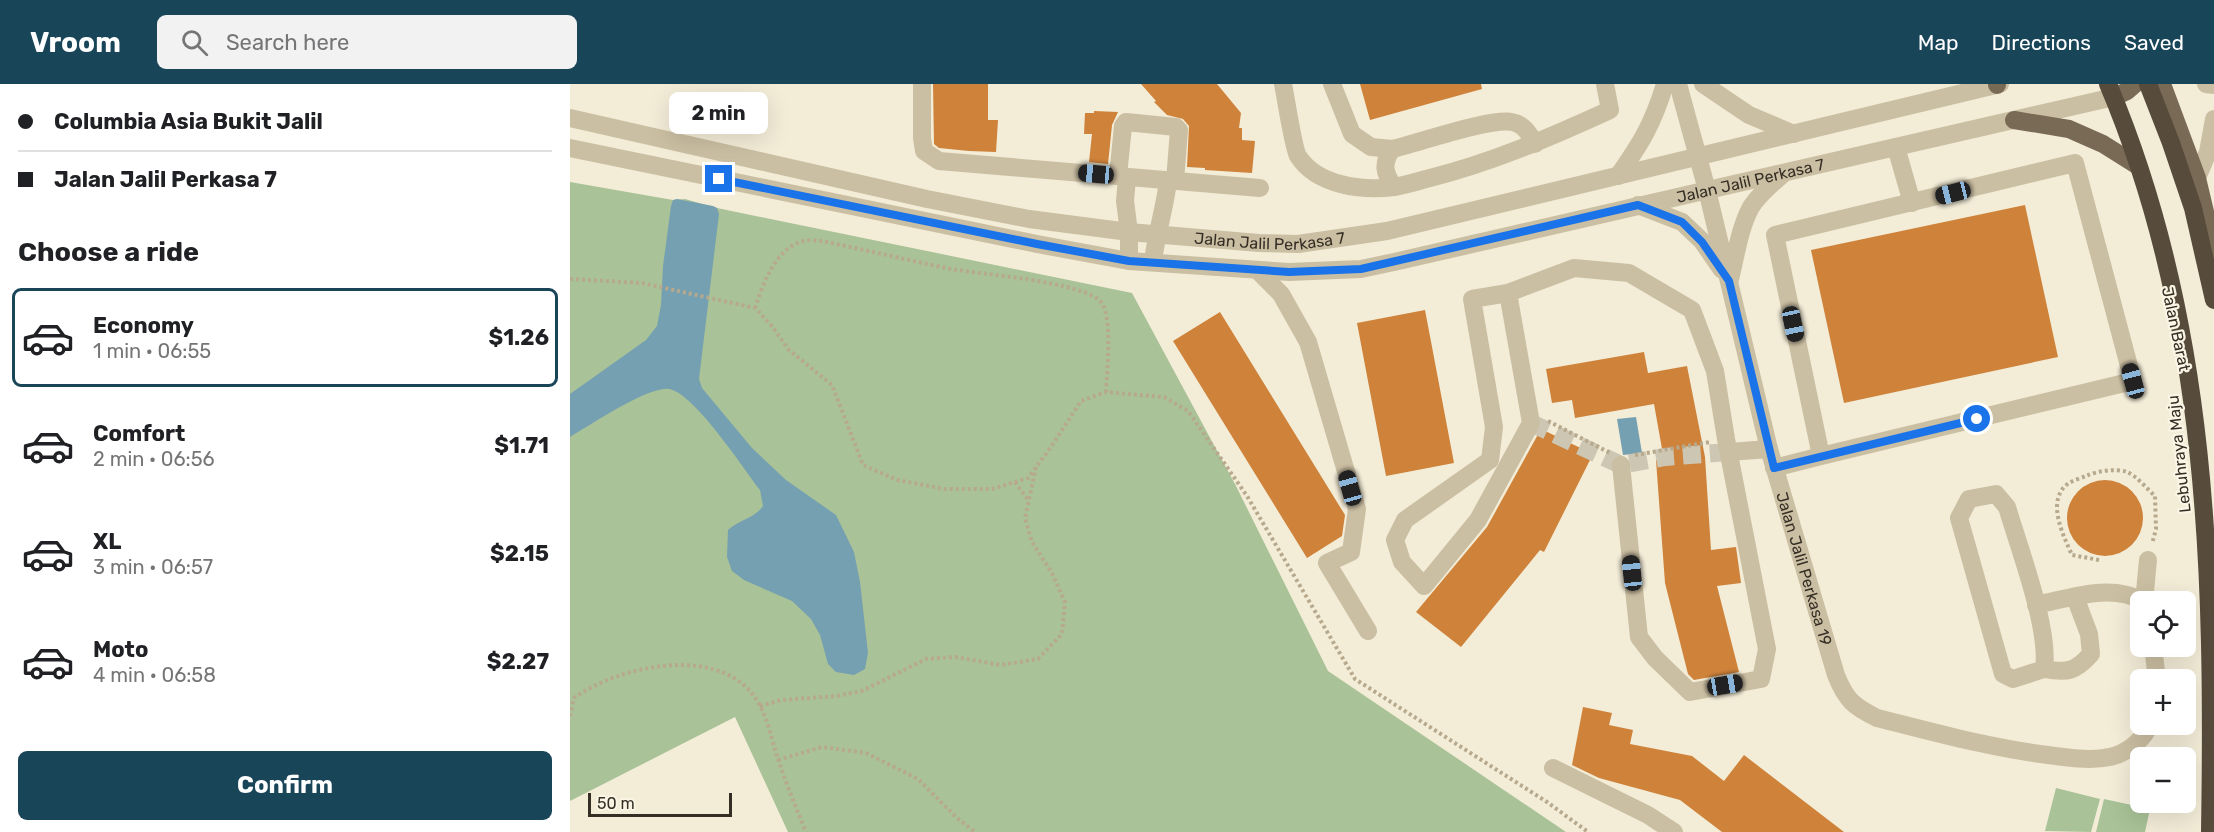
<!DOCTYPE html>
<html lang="en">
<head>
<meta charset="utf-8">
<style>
	:root { --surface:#fff; --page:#f2f2f2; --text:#202124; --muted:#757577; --line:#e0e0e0; --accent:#194559 }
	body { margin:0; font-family:Rubik,sans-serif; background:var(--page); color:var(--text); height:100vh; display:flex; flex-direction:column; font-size:22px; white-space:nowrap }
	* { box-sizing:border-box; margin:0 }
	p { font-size:20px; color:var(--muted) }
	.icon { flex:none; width:33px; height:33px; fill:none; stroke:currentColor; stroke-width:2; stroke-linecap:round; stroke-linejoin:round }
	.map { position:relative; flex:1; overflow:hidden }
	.drawer { display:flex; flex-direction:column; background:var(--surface); width:570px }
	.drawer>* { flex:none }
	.hud { display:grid; align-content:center; height:132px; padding:0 18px; background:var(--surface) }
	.buttons { position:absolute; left:1560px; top:507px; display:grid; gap:12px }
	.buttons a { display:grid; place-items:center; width:66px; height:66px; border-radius:9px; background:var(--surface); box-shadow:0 6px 24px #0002; font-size:30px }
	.scale { position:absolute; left:18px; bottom:15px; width:144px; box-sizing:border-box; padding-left:6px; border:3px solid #352e25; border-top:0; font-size:16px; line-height:21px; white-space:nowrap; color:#352e25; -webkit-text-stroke:4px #faf5e4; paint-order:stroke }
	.end { position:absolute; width:27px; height:27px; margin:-14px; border:8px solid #1a73e8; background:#fff; box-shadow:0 0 0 3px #fff }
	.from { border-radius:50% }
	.bubble { position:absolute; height:42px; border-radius:9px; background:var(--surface); box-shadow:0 6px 24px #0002; font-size:20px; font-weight:700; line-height:42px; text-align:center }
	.car { position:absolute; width:18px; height:36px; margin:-18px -9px; border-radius:8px; box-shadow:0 0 4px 2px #0007; background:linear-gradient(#222 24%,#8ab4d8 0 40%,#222 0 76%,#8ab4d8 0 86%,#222 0) }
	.hud b { display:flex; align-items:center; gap:21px; height:57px; font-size:22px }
	.hud b+b { border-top:2px solid var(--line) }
	.hud i { width:15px; height:15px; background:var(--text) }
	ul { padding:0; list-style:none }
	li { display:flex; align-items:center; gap:18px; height:99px; margin:0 12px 9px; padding:0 6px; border:3px solid transparent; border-radius:9px }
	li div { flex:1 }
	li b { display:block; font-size:22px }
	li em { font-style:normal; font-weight:700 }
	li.active { border-color:var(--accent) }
	li>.icon { width:54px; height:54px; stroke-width:1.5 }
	h2 { padding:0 18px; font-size:27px; line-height:72px }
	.cta { display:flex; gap:12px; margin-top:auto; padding:12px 18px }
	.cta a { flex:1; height:69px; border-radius:9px; background:var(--accent); color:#fff; font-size:24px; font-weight:700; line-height:69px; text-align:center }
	header { display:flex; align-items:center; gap:36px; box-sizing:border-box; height:84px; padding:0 30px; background:var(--accent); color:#fff }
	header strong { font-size:28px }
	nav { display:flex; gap:33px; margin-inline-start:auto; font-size:21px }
	.search { width:420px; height:54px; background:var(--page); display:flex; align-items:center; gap:15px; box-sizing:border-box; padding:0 21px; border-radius:9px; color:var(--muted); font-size:22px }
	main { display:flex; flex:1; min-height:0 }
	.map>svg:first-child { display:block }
	.green { fill:#a9c297 }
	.water { fill:#75a0b1 }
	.building { fill:#ce823a }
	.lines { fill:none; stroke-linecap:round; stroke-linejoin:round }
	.minor-tunnel { stroke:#cdc6b3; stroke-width:18; stroke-dasharray:18 9; stroke-linecap:butt }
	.path { stroke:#b7a98d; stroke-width:4; stroke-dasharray:3 3; stroke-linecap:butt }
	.minor { stroke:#cbbfa3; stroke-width:18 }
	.major { stroke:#796a55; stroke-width:18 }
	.highway { stroke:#574b3c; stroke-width:18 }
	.highway-bridge { stroke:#574b3c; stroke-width:18 }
	.route { stroke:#1a73e8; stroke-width:8 }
	.labels { text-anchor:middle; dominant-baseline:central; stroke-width:4.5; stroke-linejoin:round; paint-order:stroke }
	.street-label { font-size:16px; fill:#352e25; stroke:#faf5e4 }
</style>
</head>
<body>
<header>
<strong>Vroom</strong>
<div class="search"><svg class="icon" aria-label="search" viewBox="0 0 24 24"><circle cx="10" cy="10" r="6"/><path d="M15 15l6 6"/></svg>Search here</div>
<nav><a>Map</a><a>Directions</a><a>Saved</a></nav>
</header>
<main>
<section class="drawer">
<div class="hud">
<b><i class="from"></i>Columbia Asia Bukit Jalil</b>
<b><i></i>Jalan Jalil Perkasa 7</b>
</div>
<h2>Choose a ride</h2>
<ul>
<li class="active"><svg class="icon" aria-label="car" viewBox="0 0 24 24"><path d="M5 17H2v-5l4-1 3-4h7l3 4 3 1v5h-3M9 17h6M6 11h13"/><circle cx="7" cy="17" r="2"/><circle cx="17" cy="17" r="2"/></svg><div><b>Economy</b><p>1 min · 06:55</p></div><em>$1.26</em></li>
<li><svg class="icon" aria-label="car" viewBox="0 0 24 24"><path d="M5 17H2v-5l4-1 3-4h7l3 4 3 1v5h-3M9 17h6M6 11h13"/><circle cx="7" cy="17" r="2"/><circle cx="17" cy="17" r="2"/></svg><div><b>Comfort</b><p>2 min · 06:56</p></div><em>$1.71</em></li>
<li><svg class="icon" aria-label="car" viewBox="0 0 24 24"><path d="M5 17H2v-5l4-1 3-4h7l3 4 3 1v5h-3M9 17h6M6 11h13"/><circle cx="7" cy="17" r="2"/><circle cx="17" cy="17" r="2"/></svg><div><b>XL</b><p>3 min · 06:57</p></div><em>$2.15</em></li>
<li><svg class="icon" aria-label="car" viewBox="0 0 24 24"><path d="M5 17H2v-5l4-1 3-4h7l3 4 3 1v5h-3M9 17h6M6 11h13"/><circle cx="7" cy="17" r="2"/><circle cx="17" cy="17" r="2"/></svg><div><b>Moto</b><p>4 min · 06:58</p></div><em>$2.27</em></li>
</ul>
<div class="cta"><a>Confirm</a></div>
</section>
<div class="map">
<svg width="1644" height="748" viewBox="0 0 1644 748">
	<rect width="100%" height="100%" fill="#f3ecd7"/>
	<path class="green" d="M0,98L103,116L115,115L147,124L562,209L666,402L758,587L996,748H218L165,633L0,717Z
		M1486,704L1530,715L1521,748L1475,747Z
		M1534,715L1580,725L1575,748H1526Z"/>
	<path class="water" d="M107,115L143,122L147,124L149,130L129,295L132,304L182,364L216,396L266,431L284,468L290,498L298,569L295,585L284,591L266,588L258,580L250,551L241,535L222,517L174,496L162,487L157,473L158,446C169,436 185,434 193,422L190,406C174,385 123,308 99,305C78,302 19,342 0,353V310L76,256L87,242L91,221L93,182L101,122L103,116Z
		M1066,333L1072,369L1053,371L1047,335Z"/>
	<path class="building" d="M363,0H418V36H428L426,68L399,67L369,64L364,60Z
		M571,0H647L671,29L669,44H672V56L685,57L682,89L635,86V84L617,83L619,42L613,35L597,31L584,18L586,17Z
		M790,0H911L912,5L800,36Z
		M524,27L548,28L542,41L538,80L519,78L522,50H514L515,29H524Z
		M1455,121L1488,273L1274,319L1241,166Z
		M855,226L884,379L816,392L787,239Z
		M650,228L775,431L772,452L737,474L603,257Z
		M1074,268L1078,289L1117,282L1135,373L1141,466L1166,463L1168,477L1171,499L1147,502L1169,588L1124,596L1118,590L1095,499L1086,376H1094L1084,320L1005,334L1002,316L982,319L976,285Z
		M971,345L1023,370L974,468L970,466L891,563L846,528L917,443Z
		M1497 434a38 38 0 1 1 76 0a38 38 0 1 1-76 0Z
		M1013,623L1042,629L1039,641L1063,646L1060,660L1122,672L1154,697L1174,671L1274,748H1152L1110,716L1029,694L1002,681Z"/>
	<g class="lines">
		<path class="minor-tunnel" d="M961,339L1051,381L1095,373L1159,368"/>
		<path class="path" d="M0,195L72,199L185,224L201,241L219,266L262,301L293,381L327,396L375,405H422L458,394L481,363L511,317L536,308L594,313L618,327L677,412L785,595L977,718L1018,748
			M185,224C193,200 205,165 233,157C238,155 246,157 252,157C295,166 338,176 381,185C410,190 514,198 531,218C543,234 537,287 536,308
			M978,337L1040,369
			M1065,371L1140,358
			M445,398L458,416
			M1529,476L1502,471C1493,451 1475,415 1499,399C1504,396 1511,394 1516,392C1527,387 1546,384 1557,388C1567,392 1577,405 1585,412L1586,445L1582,460
			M190,622L211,616L267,612L292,607L356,575L385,573L431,581L468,575L492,550L495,518L482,489L462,458L455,434L466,383
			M0,632L4,614C51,580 158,558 190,622C199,638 202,658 208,675C216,699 226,724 236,748
			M208,676L252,663L296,669L348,695L387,734L405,748"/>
		<g class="minor">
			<path d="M352,0V54L354,67L369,77L690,104"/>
			<path d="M713,0C716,14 723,63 728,72C747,102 793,107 824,103C836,101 848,97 860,94C923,78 981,53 1040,26L1035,0"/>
			<path d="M762,0L782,50L801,63L822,65"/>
			<path id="s1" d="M1108,0L1137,106L1199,365L1266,591C1276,616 1283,622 1307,634C1364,648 1420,664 1478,671C1500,674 1526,678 1547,671C1560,666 1575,654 1580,640"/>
			<path d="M1133,0L1179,31L1224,50"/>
			<path d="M1636,0L1644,1"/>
			<path id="s2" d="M0,34L357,115L459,135L559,148L689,159L728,160L817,147L1430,0"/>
			<path d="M1326,63L1342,119"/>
			<path id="s3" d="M0,64L467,160L559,177L719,188L791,185L824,178L1544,13"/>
			<path d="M548,92L553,42L556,38L606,43L609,46L605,97"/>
			<path d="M1048,92C1071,59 1083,40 1095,0"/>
			<path d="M557,93L555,117L559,148V177"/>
			<path d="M1627,94L1638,68L1644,35"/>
			<path d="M824,103C814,89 812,80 822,65C848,59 919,34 942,38C954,40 960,51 965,60"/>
			<path d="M1068,121L1112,138L1132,157L1152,186"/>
			<path d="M583,178C586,150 595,124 598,97"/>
			<path d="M687,186L711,210L738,258L787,425L781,468L757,479L798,547"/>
			<path d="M1160,195C1166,172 1169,145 1181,123C1189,110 1203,99 1214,89"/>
			<path d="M938,209L961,339L908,436L854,502L832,478L825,456L835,436L920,376L924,343L902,215L938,209L1004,184L1059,189L1122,226L1145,287L1156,355L1197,565L1191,595L1120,608L1085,574L1069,553L1051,381"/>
			<path d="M1159,368L1199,365"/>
			<path d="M1204,384L1251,372L1563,297L1505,79L1205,151L1251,372"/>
			<path d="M1426,410L1437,423C1449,464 1480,545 1474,585L1443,595L1433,590L1389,434L1399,415Z"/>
			<path d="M1574,518L1578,476"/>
			<path d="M1466,521C1501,514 1540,499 1573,517"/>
			<path d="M1583,562L1587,596"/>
			<path d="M1474,585C1497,589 1505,588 1521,570L1519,550L1505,513"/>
			<path d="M983,684L1078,731L1104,748"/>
		</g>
		<path class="major" d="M1592,0L1627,94L1644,166
			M1427,1V0
			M1544,13L1557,7L1565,0
			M1444,36L1499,45L1533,60L1568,82"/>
		<path class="highway" d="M1578,0L1601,59L1623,124L1644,216"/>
		<path class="highway-bridge" d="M1538,0C1639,238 1644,494 1640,748"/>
	</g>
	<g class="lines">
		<path class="route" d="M149,95L467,160L559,177L719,188L791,185L1068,121L1112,138L1132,158L1159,197L1204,384L1407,335"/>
	</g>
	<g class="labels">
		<g class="street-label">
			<text stroke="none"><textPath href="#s3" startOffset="1202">Jalan Jalil Perkasa 7</textPath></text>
			<text stroke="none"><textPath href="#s2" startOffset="712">Jalan Jalil Perkasa 7</textPath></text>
			<text transform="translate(1606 245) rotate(78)">Jalan Barat</text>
			<text transform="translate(1609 370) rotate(-96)">Lebuhraya Maju</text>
			<text stroke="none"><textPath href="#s1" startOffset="501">Jalan Jalil Perkasa 19</textPath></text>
		</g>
	</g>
</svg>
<div class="buttons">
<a><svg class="icon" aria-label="locate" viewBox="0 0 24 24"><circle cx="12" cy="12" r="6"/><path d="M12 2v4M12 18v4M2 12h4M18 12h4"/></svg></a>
<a>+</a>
<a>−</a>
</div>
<div class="scale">50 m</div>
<i class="end from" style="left:1407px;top:335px"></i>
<i class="end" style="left:149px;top:95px"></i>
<div class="bubble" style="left:99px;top:8px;width:99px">2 min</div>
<i class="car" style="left:526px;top:90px;rotate:275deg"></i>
<i class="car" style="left:1383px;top:109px;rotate:256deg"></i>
<i class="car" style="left:1223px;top:240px;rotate:168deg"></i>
<i class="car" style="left:1563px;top:297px;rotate:345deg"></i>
<i class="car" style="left:780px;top:404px;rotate:344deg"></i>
<i class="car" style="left:1062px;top:489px;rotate:354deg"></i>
<i class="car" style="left:1155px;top:601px;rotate:80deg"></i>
</div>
</main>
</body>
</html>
